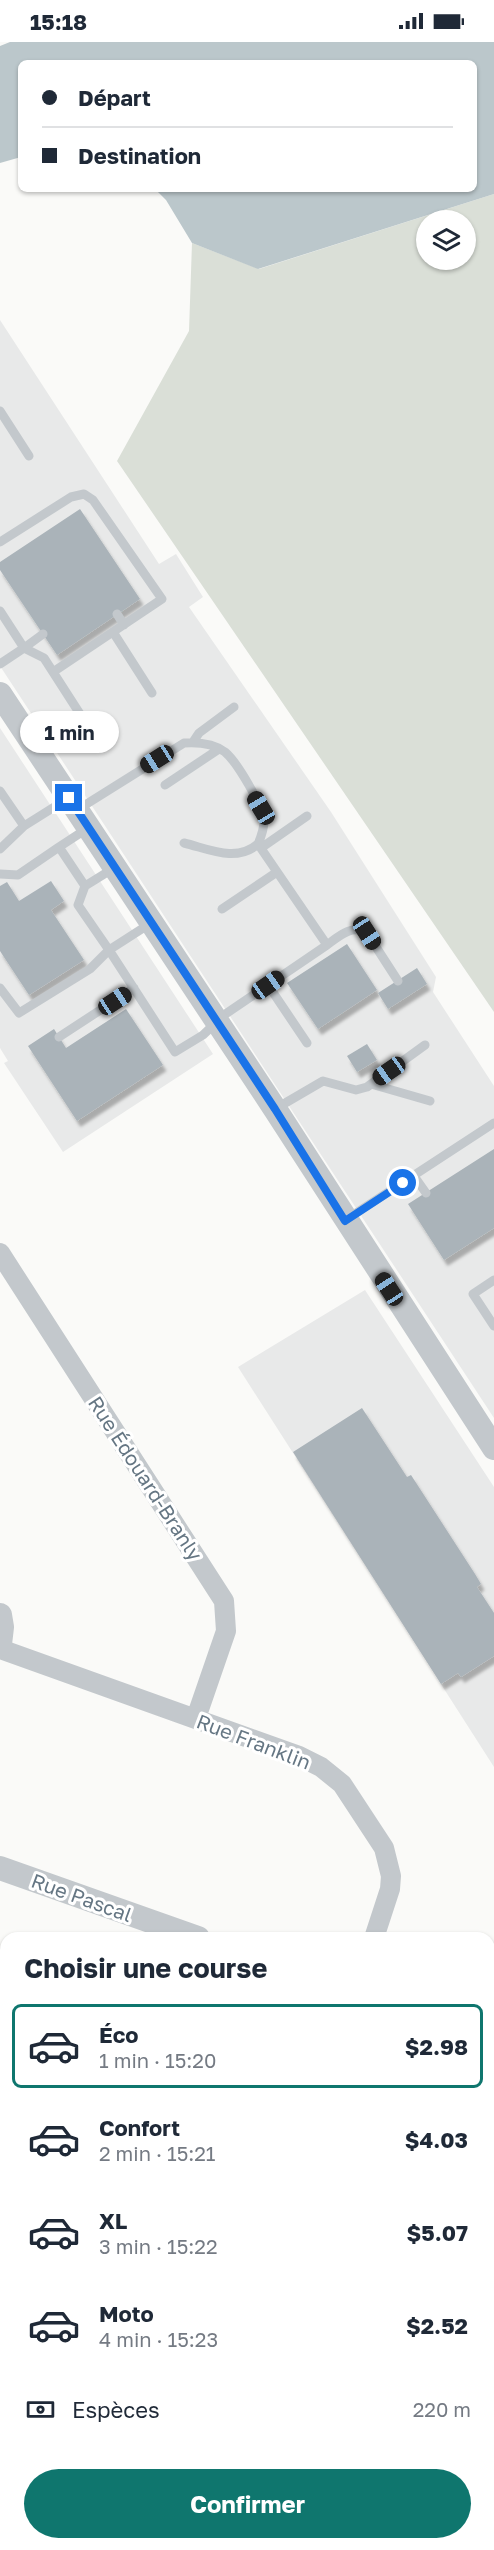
<!DOCTYPE html>
<html lang="fr">
<head>
<meta charset="utf-8">
<style>
	:root { --surface:#fff; --page:#f2f2f3; --text:#1f2937; --muted:#747a83; --line:#e0e1e3; --accent:#0f766e }
	body { margin:0; font-family:"Golos Text",sans-serif; background:var(--page); color:var(--text); height:100vh; display:flex; flex-direction:column; font-size:22px; white-space:nowrap }
	* { box-sizing:border-box; margin:0 }
	p { font-size:20px; color:var(--muted) }
	.icon { flex:none; width:33px; height:33px; fill:none; stroke:currentColor; stroke-width:2; stroke-linecap:round; stroke-linejoin:round }
	.map { position:relative; flex:1; overflow:hidden }
	.panel { position:absolute; left:0px; top:1890px; width:495px; height:618px; display:flex; flex-direction:column; background:var(--surface); border-radius:18px 18px 0 0; box-shadow:0 2px 4px #0004 }
	.panel>* { flex:none }
	.hud { position:absolute; left:18px; top:18px; width:459px; height:132px; border-radius:9px; box-shadow:0 2px 4px #0004; display:grid; align-content:center; height:132px; padding:0 24px; background:var(--surface) }
	.tools { position:absolute; left:416px; top:168px; display:grid; gap:12px }
	.tools a { display:grid; place-items:center; width:60px; height:60px; border-radius:50%; background:var(--surface); box-shadow:0 2px 4px #0004; font-size:30px }
	.end { position:absolute; width:27px; height:27px; margin:-14px; border:8px solid #1a73e8; background:#fff; box-shadow:0 0 0 3px #fff }
	.from { border-radius:50% }
	.bubble { position:absolute; height:42px; border-radius:21px; background:var(--surface); box-shadow:0 2px 4px #0004; font-size:20px; font-weight:700; line-height:42px; text-align:center }
	.car { position:absolute; width:18px; height:36px; margin:-18px -9px; border-radius:8px; box-shadow:0 0 4px 2px #0007; background:linear-gradient(#222 24%,#8ab4d8 0 40%,#222 0 76%,#8ab4d8 0 86%,#222 0) }
	.hud b { display:flex; align-items:center; gap:21px; height:57px; font-size:22px }
	.hud b+b { border-top:2px solid var(--line) }
	.hud i { width:15px; height:15px; background:var(--text) }
	ul { padding:0; list-style:none }
	li { display:flex; align-items:center; gap:18px; height:84px; margin:0 12px 9px; padding:0 12px; border:3px solid transparent; border-radius:9px }
	li div { flex:1 }
	li b { display:block; font-size:22px }
	li em { font-style:normal; font-weight:700 }
	li.active { border-color:var(--accent) }
	li>.icon { width:54px; height:54px; stroke-width:1.5 }
	h2 { padding:0 24px; font-size:27px; line-height:72px }
	.pay { display:flex; align-items:center; gap:15px; height:66px; padding:0 24px; font-size:22px }
	.pay p { margin-inline-start:auto }
	.button { display:flex; gap:12px; margin-top:auto; padding:12px 24px }
	.button a { flex:1; height:69px; border-radius:36px; background:var(--accent); color:#fff; font-size:24px; font-weight:700; line-height:69px; text-align:center }
	.status { display:flex; justify-content:space-between; align-items:center; height:42px; padding:0 30px; background:var(--surface); direction:ltr }
	.status svg { height:16px; fill:currentColor }
	.map>svg:first-child { display:block }
	.built { fill:#e8e9e9 }
	.green { fill:#dadfd7; fill-rule:evenodd }
	.water { fill:#bbc7cb }
	.building { fill:#aab3b9; filter:url(#shadow) }
	.lines { fill:none; stroke-linecap:round; stroke-linejoin:round }
	.service { stroke:#c3c8cc; stroke-width:9 }
	.minor { stroke:#c3c8cc; stroke-width:20 }
	.tertiary { stroke:#c3c8cc; stroke-width:24 }
	.route { stroke:#1a73e8; stroke-width:8 }
	.labels { text-anchor:middle; dominant-baseline:central; stroke-width:6; stroke-linejoin:round; paint-order:stroke }
	.street-label { font-size:20px; fill:#657683; stroke:#fff }
</style>
</head>
<body>
<div class="status"><b>15:18</b><svg viewBox="0 0 49 12"><path d="M0 12V9h3v3zM5 12V6h3v6zM10 12V3h3v9zM15 12V0h3v12zM26 1h20v11H26zM47 4h2v5h-2z"/></svg></div>
<div class="map">
<svg width="494" height="2508" viewBox="0 0 494 2508">
	<defs>
		<filter id="shadow"><feDropShadow dx="3.5" dy="6" stdDeviation="1.5" flood-color="#0004"/></filter>
	</defs>
	<rect width="100%" height="100%" fill="#fafaf8"/>
	<path class="built" d="M0,278L159,522L176,512L203,555L189,565L331,770L436,935L433,950L494,1044V1376L0,624Z
		M0,686L213,1012L63,1110L4,1021L8,1019L0,1006Z
		M365,1248L494,1445V1725L238,1325Z
		M6,1988V2502H48L46,2508H0V1990Z"/>
	<path class="green" d="M494,152V970L117,419L189,289L192,201L259,227ZM426,178H465V218H426Z
		M489,2049L494,2050V2508H394L400,2502H489Z"/>
	<path class="water" d="M10,0H494V152L258,227L192,201L166,158L155,147H474V21H21V115L0,121V4Z"/>
	<path class="building" d="M80,467L140,557L57,613L0,528V520Z
		M51,839L64,859L51,868L84,918L29,953L0,909V844L7,840L19,859Z
		M347,902L377,948L318,987L287,941Z
		M417,926L427,942L388,967L378,951Z
		M126,967L163,1023L77,1079L28,1004L54,987L66,1006Z
		M367,1002L377,1018L357,1030L347,1014Z
		M494,1107V1186L444,1218L408,1162Z
		M362,1366L407,1435L411,1433L475,1532L481,1542L477,1545L494,1571V1614L461,1635L458,1631L441,1642L293,1410Z
		M494,1927V1963L489,1961V1940Z"/>
	<g class="lines">
		<path class="service" d="M0,369L29,414
			M0,500L71,455L84,452L93,458L162,557L53,630
			M0,569L24,606L0,622
			M117,572L124,583
			M113,590L152,651
			M43,592L24,606L44,616L89,686
			M193,700L199,691L234,665
			M165,743L219,707
			M0,749L24,784L67,757
			M88,786L59,805L85,844L78,863L109,908L151,881
			M184,801C209,807 236,821 258,802
			M261,806L307,774
			M0,807L24,784
			M0,832L18,833L59,805
			M85,844L114,826
			M222,867L277,830
			M327,903C339,894 352,882 367,891L398,939
			M268,943L307,1001
			M0,946L19,971L90,927L109,908L175,1010L203,993L224,973L327,903L258,802C261,795 264,787 264,779C263,764 237,720 225,710C213,701 199,700 184,701L77,768
			M59,995L134,946
			M371,1042L430,1059
			M275,1067L323,1039L356,1048L367,1045L425,1003
			M414,1134L426,1151
			M347,1177L494,1081
			M494,1238L473,1252L494,1284"/>
		<path class="minor" d="M0,1211L224,1559L226,1589L196,1676
			M0,1607L299,1714L321,1725L342,1742L384,1806L391,1834L390,1847L374,1896"/>
		<path class="tertiary" d="M0,652L275,1067L494,1406
			M0,1573L2,1585L0,1602
			M0,1826L198,1896
			M489,1996L494,1998"/>
	</g>
	<g class="lines">
		<path class="route" d="M69,756L275,1067L345,1179L403,1141"/>
	</g>
	<g class="labels">
		<g class="street-label">
			<text transform="translate(146 1436) rotate(57)">Rue Édouard-Branly</text>
			<text transform="translate(254 1699) rotate(21)">Rue Franklin</text>
			<text transform="translate(82 1855) rotate(20)">Rue Pascal</text>
		</g>
	</g>
</svg>
<div class="tools">
<a><svg class="icon" aria-label="layers" viewBox="0 0 24 24"><path d="M12 4l9 5-9 5-9-5zM3 14l9 5 9-5"/></svg></a>
</div>
<i class="end from" style="left:403px;top:1141px"></i>
<i class="end" style="left:69px;top:756px"></i>
<div class="bubble" style="left:20px;top:669px;width:99px">1 min</div>
<i class="car" style="left:157px;top:717px;rotate:238deg"></i>
<i class="car" style="left:261px;top:766px;rotate:329deg"></i>
<i class="car" style="left:367px;top:891px;rotate:147deg"></i>
<i class="car" style="left:268px;top:943px;rotate:55deg"></i>
<i class="car" style="left:115px;top:959px;rotate:57deg"></i>
<i class="car" style="left:389px;top:1029px;rotate:235deg"></i>
<i class="car" style="left:389px;top:1247px;rotate:327deg"></i>
<div class="hud">
<b><i class="from"></i>Départ</b>
<b><i></i>Destination</b>
</div>
<section class="panel">
<h2>Choisir une course</h2>
<ul>
<li class="active"><svg class="icon" aria-label="car" viewBox="0 0 24 24"><path d="M5 17H2v-5l4-1 3-4h7l3 4 3 1v5h-3M9 17h6M6 11h13"/><circle cx="7" cy="17" r="2"/><circle cx="17" cy="17" r="2"/></svg><div><b>Éco</b><p>1 min · 15:20</p></div><em>$2.98</em></li>
<li><svg class="icon" aria-label="car" viewBox="0 0 24 24"><path d="M5 17H2v-5l4-1 3-4h7l3 4 3 1v5h-3M9 17h6M6 11h13"/><circle cx="7" cy="17" r="2"/><circle cx="17" cy="17" r="2"/></svg><div><b>Confort</b><p>2 min · 15:21</p></div><em>$4.03</em></li>
<li><svg class="icon" aria-label="car" viewBox="0 0 24 24"><path d="M5 17H2v-5l4-1 3-4h7l3 4 3 1v5h-3M9 17h6M6 11h13"/><circle cx="7" cy="17" r="2"/><circle cx="17" cy="17" r="2"/></svg><div><b>XL</b><p>3 min · 15:22</p></div><em>$5.07</em></li>
<li><svg class="icon" aria-label="car" viewBox="0 0 24 24"><path d="M5 17H2v-5l4-1 3-4h7l3 4 3 1v5h-3M9 17h6M6 11h13"/><circle cx="7" cy="17" r="2"/><circle cx="17" cy="17" r="2"/></svg><div><b>Moto</b><p>4 min · 15:23</p></div><em>$2.52</em></li>
</ul>
<div class="pay"><svg class="icon" aria-label="cash" viewBox="0 0 24 24"><path d="M3 7h18v10H3z"/><circle cx="12" cy="12" r="2"/></svg>Espèces<p>220 m</p></div>
<div class="button"><a>Confirmer</a></div>
</section>
</div>
</body>
</html>
